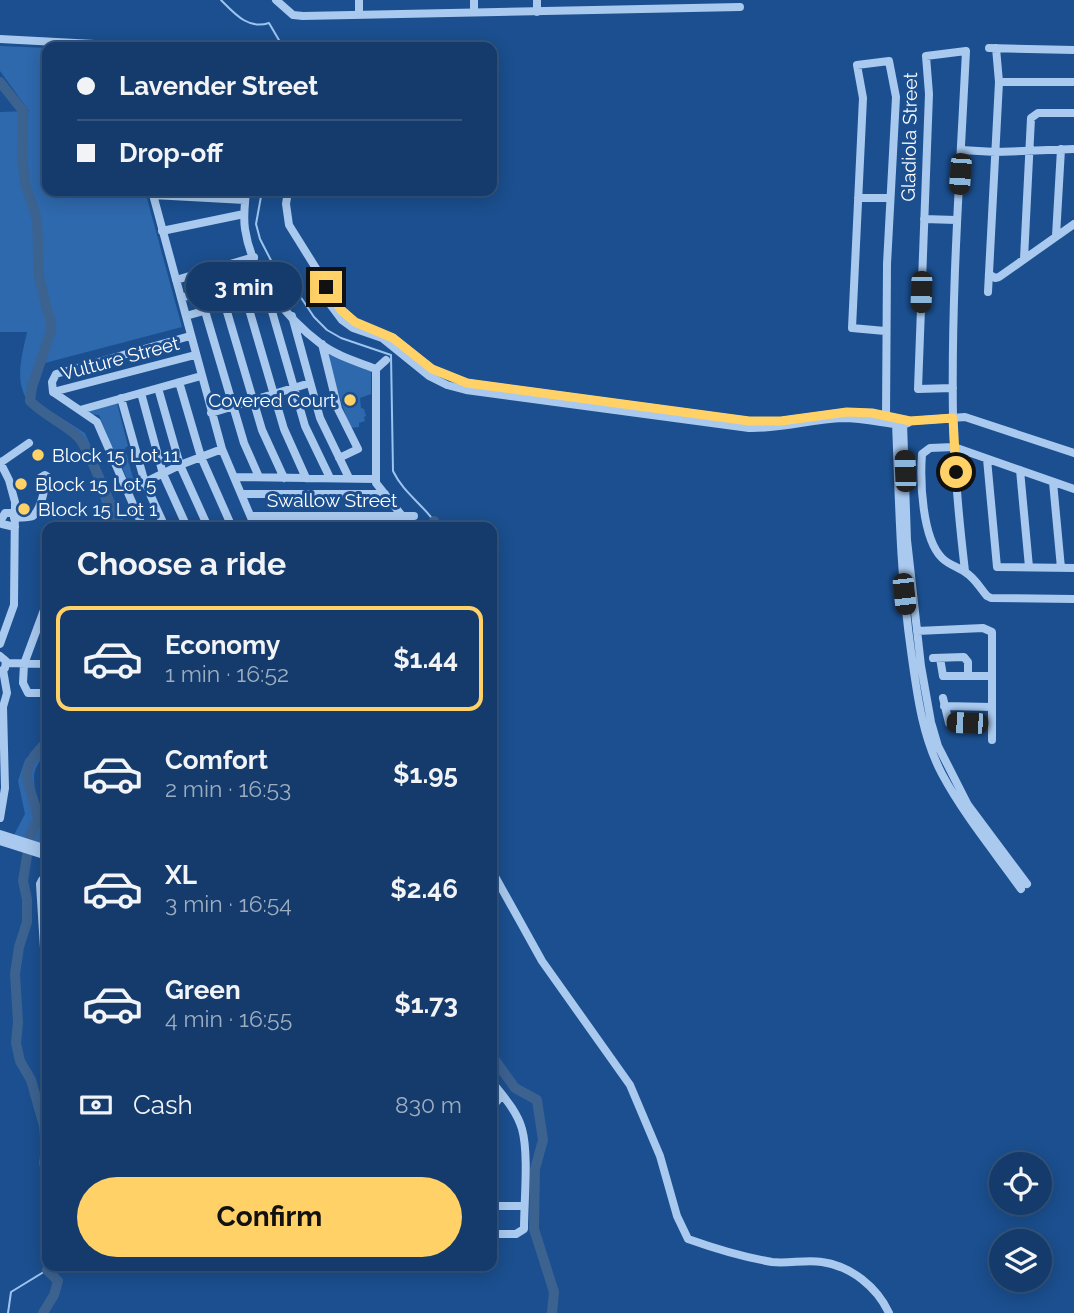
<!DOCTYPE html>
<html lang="en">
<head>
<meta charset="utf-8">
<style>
	:root { --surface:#143b6b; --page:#1d4271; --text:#f1f3f6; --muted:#9dadc1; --line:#33557e; --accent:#ffd166 }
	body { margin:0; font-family:Raleway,sans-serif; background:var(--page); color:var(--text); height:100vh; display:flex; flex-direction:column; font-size:26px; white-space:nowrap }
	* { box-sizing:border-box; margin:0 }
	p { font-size:23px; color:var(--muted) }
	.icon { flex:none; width:38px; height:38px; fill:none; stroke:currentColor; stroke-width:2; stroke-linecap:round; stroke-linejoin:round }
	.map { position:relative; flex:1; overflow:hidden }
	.drawer { position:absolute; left:42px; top:522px; width:455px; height:749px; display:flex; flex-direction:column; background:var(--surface); border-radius:14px; box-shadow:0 4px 18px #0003,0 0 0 2px var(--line) }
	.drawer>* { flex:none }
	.top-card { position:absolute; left:42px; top:42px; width:455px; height:154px; border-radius:14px; box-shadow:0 4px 18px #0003,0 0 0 2px var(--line); display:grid; align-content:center; height:154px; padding:0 35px; background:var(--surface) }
	.controls { position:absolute; left:989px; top:1152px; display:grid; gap:14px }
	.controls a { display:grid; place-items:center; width:63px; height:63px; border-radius:50%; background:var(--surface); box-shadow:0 4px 18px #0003,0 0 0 2px var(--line); font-size:35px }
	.end { position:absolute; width:32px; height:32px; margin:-16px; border:9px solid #ffd166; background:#111; box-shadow:0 0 0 4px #111 }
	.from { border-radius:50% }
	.bubble { position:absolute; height:49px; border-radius:24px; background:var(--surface); box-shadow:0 4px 18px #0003,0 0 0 2px var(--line); font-size:23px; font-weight:700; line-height:49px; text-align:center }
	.car { position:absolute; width:21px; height:42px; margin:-21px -10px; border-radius:9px; box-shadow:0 0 5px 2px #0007; background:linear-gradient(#222 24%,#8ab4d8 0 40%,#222 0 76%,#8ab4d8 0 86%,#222 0) }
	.top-card b { display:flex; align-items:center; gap:24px; height:66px; font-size:26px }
	.top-card b+b { border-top:2px solid var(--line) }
	.top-card i { width:18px; height:18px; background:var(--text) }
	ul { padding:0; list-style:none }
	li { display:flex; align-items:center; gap:21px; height:105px; margin:0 14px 10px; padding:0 21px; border:4px solid transparent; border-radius:14px }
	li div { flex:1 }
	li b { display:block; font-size:26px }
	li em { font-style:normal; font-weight:700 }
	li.selected { border-color:var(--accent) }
	li>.icon { width:63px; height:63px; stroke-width:1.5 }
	h2 { padding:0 35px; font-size:32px; line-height:84px }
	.pay { display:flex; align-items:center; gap:18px; height:77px; padding:0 35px; font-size:26px }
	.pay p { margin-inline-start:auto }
	.button { display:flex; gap:14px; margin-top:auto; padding:14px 35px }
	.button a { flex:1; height:80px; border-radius:42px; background:var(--accent); color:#111; font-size:28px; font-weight:700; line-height:80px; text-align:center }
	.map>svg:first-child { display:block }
	.green { fill:#2e69ad }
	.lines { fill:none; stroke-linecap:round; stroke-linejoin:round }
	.stream { stroke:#9cc4f0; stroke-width:2 }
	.river { stroke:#3c6290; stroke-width:10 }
	.minor { stroke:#a9c9ee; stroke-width:8 }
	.route { stroke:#ffd166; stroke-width:9 }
	.poi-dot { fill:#ffd166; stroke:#1b4f8f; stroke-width:2.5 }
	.labels { text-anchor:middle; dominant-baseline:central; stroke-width:6; stroke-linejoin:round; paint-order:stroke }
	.street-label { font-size:19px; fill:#fff; stroke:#1b4f8f }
	.poi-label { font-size:19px; fill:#fff; stroke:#1b4f8f; text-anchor:start }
</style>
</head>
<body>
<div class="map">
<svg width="1074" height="1313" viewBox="0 0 1074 1313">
	<rect width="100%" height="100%" fill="#1b4f8f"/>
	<path class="green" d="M0,46L47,48V191H145L182,327L45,363L33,400L85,433L126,527H109C103,504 88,454 73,436C68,429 54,424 46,419C11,394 19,368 27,332H0V112L29,111L0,71Z
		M324,350L371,371V394L360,398L361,408L364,409L366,416L364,417L365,421L359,423V427L350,428Z
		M116,399L128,446L125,448L133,478H136L138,482L125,486L124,484L128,481L115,451L111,452L107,435L99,415L90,414L85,408Z
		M47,737C47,758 33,764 34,779C34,803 53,821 44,845L14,835L25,814L18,781L25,760Z"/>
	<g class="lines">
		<path class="stream" d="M221,0C234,13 248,30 269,23L283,47
			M262,191L256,224L260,239L277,272L298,293L314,317L327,330L341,338L391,355L393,471C403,492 421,503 434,521
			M8,1313L11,1292L47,1270"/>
		<path class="river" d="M0,82L23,111L22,157L25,183L37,219L39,276L47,310L51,321V331L32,387L30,401C45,416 65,424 78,437C88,447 113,511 118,527
			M434,521L437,527
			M47,742C13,774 31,781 38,818L30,837L23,881L27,899V922L19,947L15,974L18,1022L16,1043L20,1061L31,1080L44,1126L46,1148L44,1163L47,1176
			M492,1056L515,1088L537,1100L543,1140L535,1169L534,1229L554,1292L552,1313
			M43,1313L54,1295L58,1281L47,1270L51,1265"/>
		<path class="minor" d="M276,0L293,15L303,16L740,7
			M359,0V15
			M474,0V11
			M537,0V12
			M0,39L151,47
			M989,48L1074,50
			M999,82H1074
			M961,150L996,152L1074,149
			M152,191L222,449L255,527
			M246,191C245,204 243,216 245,229C252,275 285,317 321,344C337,356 358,362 376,369V483L403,517
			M288,191L286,204L289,225L342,310L355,322L393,338L432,369L467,383L749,421H781L847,412L872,413L910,421L965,417L1074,453
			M153,195L245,200
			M858,198H890
			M924,219L956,220
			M162,231L244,214
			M1056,236L1061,149
			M1024,259L1031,118L1038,113H1074
			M312,274L327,300L342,320L353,328L382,338L429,376L447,385L466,390L749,428C781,429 811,419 843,418C864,418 883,423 903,425L908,423
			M989,274L995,278L999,277L1074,224
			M176,280L254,257
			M988,292L999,82L996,48
			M267,294L305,426L330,478
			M181,298L260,274
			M246,299L284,429L306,478
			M225,305L262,430L284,478
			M205,311L244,443L259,477
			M186,316L270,292
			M292,316L320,418L349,478
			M885,331L852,328L863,98L857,65L889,61L896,97L887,264L886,417
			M322,344L338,409L358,449L339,458
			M376,369L386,360
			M179,382L201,457L232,527
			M158,388L180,465L208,527
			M953,388L918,389L929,94L926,56L966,51C960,173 951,295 953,417C954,469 959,520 965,571
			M53,392L195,355
			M141,393L163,474L187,527
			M121,398L145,483L165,527
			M80,410L201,376
			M211,413L310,383
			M896,422C899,498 900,575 911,651C917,694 922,736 942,774C964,815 994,851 1021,889
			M903,423L907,540L921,666L931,722L938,746L968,805L1027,884
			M987,459L997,567L1074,568
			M0,462L9,480L15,502L14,605L0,644
			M0,463L29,443
			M1020,470L1029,567
			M235,477L376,479
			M1053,482L1061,568
			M1074,489L954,447L930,448L922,454C920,481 922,538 942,558C949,565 958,567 965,572C975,578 980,588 987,596L991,598L1074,599
			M127,491L180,465L222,449
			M242,494H385
			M14,513H5L1,520L2,524L15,527
			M251,516H414
			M14,518C19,517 29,518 33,516C39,511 44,495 44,488L48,484V477L45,475L40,478L41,484L44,488
			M143,527L97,422L53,392L52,382L56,374L190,336
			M47,602L24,664L23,683L28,693H47
			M917,631L983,628L992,632V740
			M0,656L6,661L5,668
			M933,658L964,657L968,662V676
			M940,658L943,676H992
			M7,663L47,664
			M943,698L949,723H967
			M944,706L992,707
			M0,818L5,788L3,707L7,693L3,670
			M0,834L47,849
			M0,841L47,856
			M492,871L542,961L630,1085L660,1156L677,1216L688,1239C716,1249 743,1257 772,1262C789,1264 806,1259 822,1262C851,1266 877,1287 889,1313
			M47,878L42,880L40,884L45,964L47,1085
			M492,1082C503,1096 517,1111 522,1129C529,1154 524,1201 524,1229L516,1234H492
			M492,1206L493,1106L502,1095
			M492,1206H524"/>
	</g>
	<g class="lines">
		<path class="route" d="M326,287L341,310L355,322L393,338L432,369L467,383L749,421H781L847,412L872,413L910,421L953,418L956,472"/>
	</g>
	<g class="poi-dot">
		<circle cx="350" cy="400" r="7"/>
		<circle cx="38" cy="455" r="7"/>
		<circle cx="21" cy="484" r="7"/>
		<circle cx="24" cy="509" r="7"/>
	</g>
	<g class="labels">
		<g class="street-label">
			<text transform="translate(909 137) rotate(-89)">Gladiola Street</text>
			<text transform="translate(120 358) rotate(-15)">Vulture Street</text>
			<text x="332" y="500">Swallow Street</text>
		</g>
		<g class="poi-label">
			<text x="336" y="400" text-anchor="end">Covered Court</text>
			<text x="52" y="455">Block 15 Lot 11</text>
			<text x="35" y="484">Block 15 Lot 5</text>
			<text x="38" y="509">Block 15 Lot 1</text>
		</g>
	</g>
</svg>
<div class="controls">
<a><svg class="icon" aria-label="locate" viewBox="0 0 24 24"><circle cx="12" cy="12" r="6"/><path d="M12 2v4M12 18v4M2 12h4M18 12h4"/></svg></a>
<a><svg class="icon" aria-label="layers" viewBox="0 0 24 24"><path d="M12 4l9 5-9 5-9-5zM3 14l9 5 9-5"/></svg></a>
</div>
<i class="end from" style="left:956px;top:472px"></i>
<i class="end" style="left:326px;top:287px"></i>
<div class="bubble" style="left:186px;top:262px;width:116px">3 min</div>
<i class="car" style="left:960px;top:174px;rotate:184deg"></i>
<i class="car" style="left:921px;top:292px;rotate:182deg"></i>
<i class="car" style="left:905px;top:471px;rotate:358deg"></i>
<i class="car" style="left:904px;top:594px;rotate:174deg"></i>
<i class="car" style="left:967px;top:723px;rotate:272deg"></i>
<div class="top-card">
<b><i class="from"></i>Lavender Street</b>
<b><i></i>Drop-off</b>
</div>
<section class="drawer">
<h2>Choose a ride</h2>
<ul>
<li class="selected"><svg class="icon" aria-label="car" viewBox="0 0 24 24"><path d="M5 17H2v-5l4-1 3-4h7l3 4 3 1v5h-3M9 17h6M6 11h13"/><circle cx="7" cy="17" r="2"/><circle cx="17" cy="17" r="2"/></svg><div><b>Economy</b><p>1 min · 16:52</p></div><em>$1.44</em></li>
<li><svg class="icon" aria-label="car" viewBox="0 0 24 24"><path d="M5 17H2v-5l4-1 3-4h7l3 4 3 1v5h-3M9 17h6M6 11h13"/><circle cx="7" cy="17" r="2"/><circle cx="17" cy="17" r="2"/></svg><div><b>Comfort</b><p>2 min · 16:53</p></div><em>$1.95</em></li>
<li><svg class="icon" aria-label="car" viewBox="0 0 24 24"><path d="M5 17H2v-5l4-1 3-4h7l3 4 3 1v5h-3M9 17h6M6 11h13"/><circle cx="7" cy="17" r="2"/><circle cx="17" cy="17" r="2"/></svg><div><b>XL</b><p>3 min · 16:54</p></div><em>$2.46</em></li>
<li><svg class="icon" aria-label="car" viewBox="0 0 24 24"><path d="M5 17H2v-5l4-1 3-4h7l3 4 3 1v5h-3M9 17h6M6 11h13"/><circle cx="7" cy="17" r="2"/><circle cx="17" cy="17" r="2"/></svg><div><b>Green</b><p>4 min · 16:55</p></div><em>$1.73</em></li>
</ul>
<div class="pay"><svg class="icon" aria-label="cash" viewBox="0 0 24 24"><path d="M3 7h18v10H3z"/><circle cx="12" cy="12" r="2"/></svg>Cash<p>830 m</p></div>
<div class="button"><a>Confirm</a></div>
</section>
</div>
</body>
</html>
